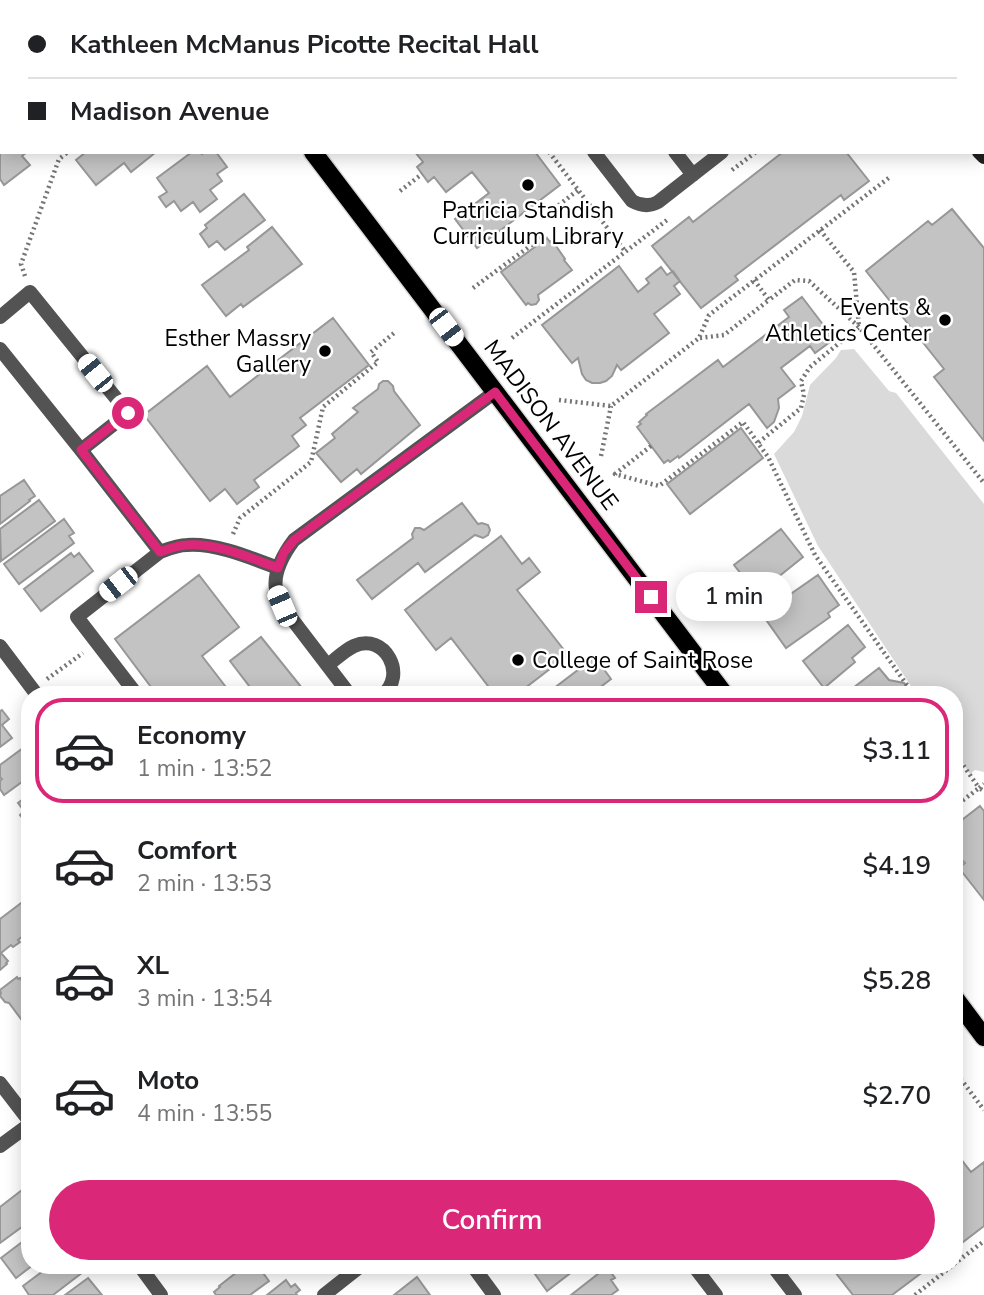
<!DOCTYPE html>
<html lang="en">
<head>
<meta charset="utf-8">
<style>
	:root { --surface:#fff; --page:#f2f2f2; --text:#202124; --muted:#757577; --line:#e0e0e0; --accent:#db2777 }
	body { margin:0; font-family:"Nunito Sans",sans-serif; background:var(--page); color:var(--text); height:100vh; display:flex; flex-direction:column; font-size:26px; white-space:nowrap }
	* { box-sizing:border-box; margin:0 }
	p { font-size:23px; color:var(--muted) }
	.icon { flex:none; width:38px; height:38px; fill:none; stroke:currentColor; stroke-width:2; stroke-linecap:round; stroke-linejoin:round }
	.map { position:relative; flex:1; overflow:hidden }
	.drawer { position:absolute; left:21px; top:686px; width:942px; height:588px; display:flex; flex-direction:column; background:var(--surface); border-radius:28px; box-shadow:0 4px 18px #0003 }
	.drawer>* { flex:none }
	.banner { position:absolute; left:0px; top:0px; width:985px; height:154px; box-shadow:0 4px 18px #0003; display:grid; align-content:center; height:154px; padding:0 28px; background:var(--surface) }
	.end { position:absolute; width:32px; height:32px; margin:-16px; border:9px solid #db2777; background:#fff; box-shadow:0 0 0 4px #fff }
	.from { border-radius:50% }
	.bubble { position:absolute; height:49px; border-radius:24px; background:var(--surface); box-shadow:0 4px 18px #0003; font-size:23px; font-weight:600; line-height:49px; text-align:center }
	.car { position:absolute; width:21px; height:42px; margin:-21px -10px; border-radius:9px; box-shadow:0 0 5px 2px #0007; background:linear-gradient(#fff 24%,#345 0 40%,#fff 0 76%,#345 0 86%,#fff 0) }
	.banner b { display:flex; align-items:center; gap:24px; height:66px; font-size:26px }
	.banner b+b { border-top:2px solid var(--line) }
	.banner i { width:18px; height:18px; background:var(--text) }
	ul { padding:12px 0 0; list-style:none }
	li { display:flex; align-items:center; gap:21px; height:105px; margin:0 14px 10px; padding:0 14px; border:4px solid transparent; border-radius:28px }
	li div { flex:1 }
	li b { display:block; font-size:26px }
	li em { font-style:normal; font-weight:600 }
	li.selected { border-color:var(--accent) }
	li>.icon { width:63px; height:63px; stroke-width:1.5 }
	.primary-button { display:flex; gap:14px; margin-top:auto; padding:14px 28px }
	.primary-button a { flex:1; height:80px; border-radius:42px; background:var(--accent); color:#fff; font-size:28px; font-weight:600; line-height:80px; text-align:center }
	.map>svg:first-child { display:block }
	.green { fill:#dadada }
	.building { fill:#c3c3c3; stroke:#979797; stroke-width:2 }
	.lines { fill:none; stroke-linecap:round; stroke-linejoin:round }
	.primary-casing { stroke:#dbdbdb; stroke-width:21 }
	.path { stroke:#757575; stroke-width:4.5; stroke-dasharray:2 3.5; stroke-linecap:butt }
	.lane { stroke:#535353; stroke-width:14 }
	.street { stroke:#535353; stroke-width:14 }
	.secondary { stroke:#202020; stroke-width:14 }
	.primary { stroke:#000; stroke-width:18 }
	.route { stroke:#db2777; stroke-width:9 }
	.poi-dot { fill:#000; stroke:#fff; stroke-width:2.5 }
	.labels { text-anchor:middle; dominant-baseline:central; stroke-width:5; stroke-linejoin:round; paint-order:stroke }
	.poi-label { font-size:23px; fill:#000; stroke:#fff; text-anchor:end }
	.street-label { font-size:23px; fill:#000; stroke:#fff }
</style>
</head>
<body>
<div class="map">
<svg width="984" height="1295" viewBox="0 0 984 1295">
	<rect width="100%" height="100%" fill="#fff"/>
	<path class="green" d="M854,349L889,391L896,393L984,504V772L975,770L970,774L954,749V695H917L818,546L774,454L794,432L802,416L810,385L836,358L841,350Z"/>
	<path class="building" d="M2,123V152H27L22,156L30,165L4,185L0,179V124Z
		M86,152H156L131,172L124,163L96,185L76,160Z
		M192,152H201L202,154L205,152H216L227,167L217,174L222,181L210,190L217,199L200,212L193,202L181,211L174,201L166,207L159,197L167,192L157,178Z
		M415,152H535L560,185L477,248L455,219L489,193L472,172L446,192L434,177L428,182L417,167L423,162Z
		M783,152H846L869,181L844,200L841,195L735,276L738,280L701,308L652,246L689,217L693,222Z
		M244,194L265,220L225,250L217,241L209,247L200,234L207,228L205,225Z
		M952,209L984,248V441L934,377L944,369L866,271L928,221L932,225Z
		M272,227L302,264L243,307L241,304L226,316L202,285L249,250L247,247Z
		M547,238L550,242L552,240L565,259L564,260L572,270L538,295L539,300L536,304L531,305L528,303L526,305L501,272Z
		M619,266L638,292L649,283L646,279L661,267L667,275L673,271L680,281L674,286L680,294L654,314L669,333L621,370L617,365L612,376L606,381L600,383H592L586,380L582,374L578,358L572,363L542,325Z
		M802,297L834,339L815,353L810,346L781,368L795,386L778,399L779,408L774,422L767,428L749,404L679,458L678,456L670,462L668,460L664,463L637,427L641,424L639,422L647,415L646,414L718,360L723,367L789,317L784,310Z
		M333,318L369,365L300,418L306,425L292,436L299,446L254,480L259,487L237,504L225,489L210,501L144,415L207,366L230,397Z
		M383,381H388L393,386L394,391L420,425L361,474L357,469L341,482L316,453L335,438L332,434L358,412L353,408L378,389L379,384Z
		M741,428L763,458L690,514L667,484Z
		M24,480L35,496L29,500L30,501L0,524V496Z
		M39,500L55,521L1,561L0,529Z
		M462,503L478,524L482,523L488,525L490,530L488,535L483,538L475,535L425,572L418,563L372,599L357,580L413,538L412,534L415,528H420L424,530Z
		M64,519L74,533L69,536L74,543L19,584L4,564Z
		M781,529L803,557L757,594L734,565Z
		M501,536L522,564L529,558L540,572L517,590L568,655L516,695H495L451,638L436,650L405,610Z
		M71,553L74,557L79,553L93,571L41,611L24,589Z
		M199,575L239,627L202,656L232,695H157L115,639Z
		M818,575L839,605L828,613L830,617L786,648L762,614Z
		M848,625L865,647L852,658L855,662L824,688L803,661Z
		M261,637L302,688L295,695H256L230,661Z
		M595,657L611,679L590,695H545Z
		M879,668L889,680L904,683L909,690L911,695H844Z
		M2,710L9,719L2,725L12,738L0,747V711Z
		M27,745L30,748V776L4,795L0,789V781L2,779L0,777V765Z
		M30,794V825L29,826L20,815L24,811L18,803Z
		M980,806L984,811V900L959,868L965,863L963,861L954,868V835L956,832L954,826Z
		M25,900L30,906V951L25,944L27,940L24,935L18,940L20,942L13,947L11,945L1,953L8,961L6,963L7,964L0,970V919Z
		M17,977L18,979L20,978L26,986L30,984V1019L24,1023L9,1003L5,1002L0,996L1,993L0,990Z
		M954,1150L971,1172L984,1162V1226L954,1249Z
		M26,1187L30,1193V1221L0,1243V1207Z
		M30,1236V1265H33L16,1278L1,1258Z
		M51,1265H84L87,1269L53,1295H29L23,1286Z
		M246,1265H257L269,1281L250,1295H216L214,1292L220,1287L219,1286Z
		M532,1265H581L547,1291L530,1267Z
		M843,1265H932L892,1295H853L835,1272Z
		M603,1270L605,1273L609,1270L615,1278L611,1280L618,1290L611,1295H571Z
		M417,1277L430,1295H394Z
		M88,1278L102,1295H65Z
		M286,1280L291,1287L295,1284L300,1290L296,1293L297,1295H267Z"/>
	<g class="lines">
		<defs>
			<path id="primary" d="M197,0L199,2
				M313,152L725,695
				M954,997L984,1037"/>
		</defs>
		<use href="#primary" class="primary-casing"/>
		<path class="path" d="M451,2L453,0
			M549,152L625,251
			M732,170L756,152
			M400,191L422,174
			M550,212L578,190
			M820,230L854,272L859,327L810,367L801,381L804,395L801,408L758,443L768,457L815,555L914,695
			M25,276L21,264L59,159L68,152
			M754,280L769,300L795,280L809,281L859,327L984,483
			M473,288L545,235
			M512,338L667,220
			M700,338L724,335L769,300
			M559,400L611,406L699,338L709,315L890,177
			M651,446L615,474L659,486L743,422L758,443
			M601,456L611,406
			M233,534L240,518L311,462L323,407L378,362L371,352L394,333
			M47,679L83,653
			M954,752L979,788L984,784
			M954,807L979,788L984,791
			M954,1070L984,1110
			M954,1264L984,1241
			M915,1295L953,1265"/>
		<path class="lane" d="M478,0L479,2
			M556,0L558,2
			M912,2L914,0
			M594,152L632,201C641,206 649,207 658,202L722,152
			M675,152L693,175
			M0,317L30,292L128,413L81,450
			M0,349L81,450L160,552C168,549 178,545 187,545C217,543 251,558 278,568
			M328,665C336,659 345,650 354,646C385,632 408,676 382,695
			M137,695L77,617L160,552
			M350,695L282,606C280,601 276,595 276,589C273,573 284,553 294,540L495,392
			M693,1265L716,1295
			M772,1265L795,1295
			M324,1295L362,1265"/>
		<path class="street" d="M0,646L37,695
			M0,1083L30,1122
			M0,1146L30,1124
			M139,1265L161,1295
			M472,1265L494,1295"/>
		<path class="secondary" d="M786,0L788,2
			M75,2L77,0
			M0,58L2,57
			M979,152L984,157"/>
		<use href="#primary" class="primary"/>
	</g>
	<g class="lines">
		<path class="route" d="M128,413L81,450L160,552C168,549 178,545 187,545C218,543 250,558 278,568L284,552L294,540L495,392L651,597"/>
	</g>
	<g class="poi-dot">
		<circle cx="528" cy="185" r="7"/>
		<circle cx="945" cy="320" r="7"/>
		<circle cx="325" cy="351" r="7"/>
		<circle cx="518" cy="660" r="7"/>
	</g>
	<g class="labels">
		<g class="poi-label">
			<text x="528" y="210" text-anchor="middle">Patricia Standish<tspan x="528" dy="26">Curriculum Library</tspan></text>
			<text x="931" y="307">Events &amp;<tspan x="931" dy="26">Athletics Center</tspan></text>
			<text x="311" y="338">Esther Massry<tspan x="311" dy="26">Gallery</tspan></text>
			<text x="532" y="660" text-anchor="start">College of Saint Rose</text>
		</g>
		<g class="street-label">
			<text transform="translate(551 425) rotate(53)">MADISON AVENUE</text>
		</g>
	</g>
</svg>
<i class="end from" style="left:128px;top:413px"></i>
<i class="end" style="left:651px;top:597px"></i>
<div class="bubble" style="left:676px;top:572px;width:116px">1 min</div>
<i class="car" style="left:446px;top:327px;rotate:143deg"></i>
<i class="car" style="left:95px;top:373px;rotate:321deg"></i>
<i class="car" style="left:118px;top:584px;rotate:232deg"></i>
<i class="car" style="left:282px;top:606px;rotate:337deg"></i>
<div class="banner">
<b><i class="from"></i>Kathleen McManus Picotte Recital Hall</b>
<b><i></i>Madison Avenue</b>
</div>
<section class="drawer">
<ul>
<li class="selected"><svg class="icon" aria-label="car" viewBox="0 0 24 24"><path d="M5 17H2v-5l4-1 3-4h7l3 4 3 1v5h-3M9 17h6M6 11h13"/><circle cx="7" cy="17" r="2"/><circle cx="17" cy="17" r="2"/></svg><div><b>Economy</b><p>1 min · 13:52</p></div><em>$3.11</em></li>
<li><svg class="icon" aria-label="car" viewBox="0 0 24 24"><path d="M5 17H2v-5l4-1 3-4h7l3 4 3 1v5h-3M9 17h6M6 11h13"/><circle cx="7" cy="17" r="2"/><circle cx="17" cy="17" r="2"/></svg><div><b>Comfort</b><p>2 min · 13:53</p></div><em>$4.19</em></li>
<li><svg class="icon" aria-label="car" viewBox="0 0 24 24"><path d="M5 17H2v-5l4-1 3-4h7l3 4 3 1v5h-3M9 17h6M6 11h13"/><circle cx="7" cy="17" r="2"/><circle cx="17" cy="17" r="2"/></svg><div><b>XL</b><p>3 min · 13:54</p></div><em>$5.28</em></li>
<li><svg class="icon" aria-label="car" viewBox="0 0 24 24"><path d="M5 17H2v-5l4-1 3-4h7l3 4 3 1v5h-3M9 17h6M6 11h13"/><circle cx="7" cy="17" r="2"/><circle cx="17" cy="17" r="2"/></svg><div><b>Moto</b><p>4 min · 13:55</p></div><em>$2.70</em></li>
</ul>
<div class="primary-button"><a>Confirm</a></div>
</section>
</div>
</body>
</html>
